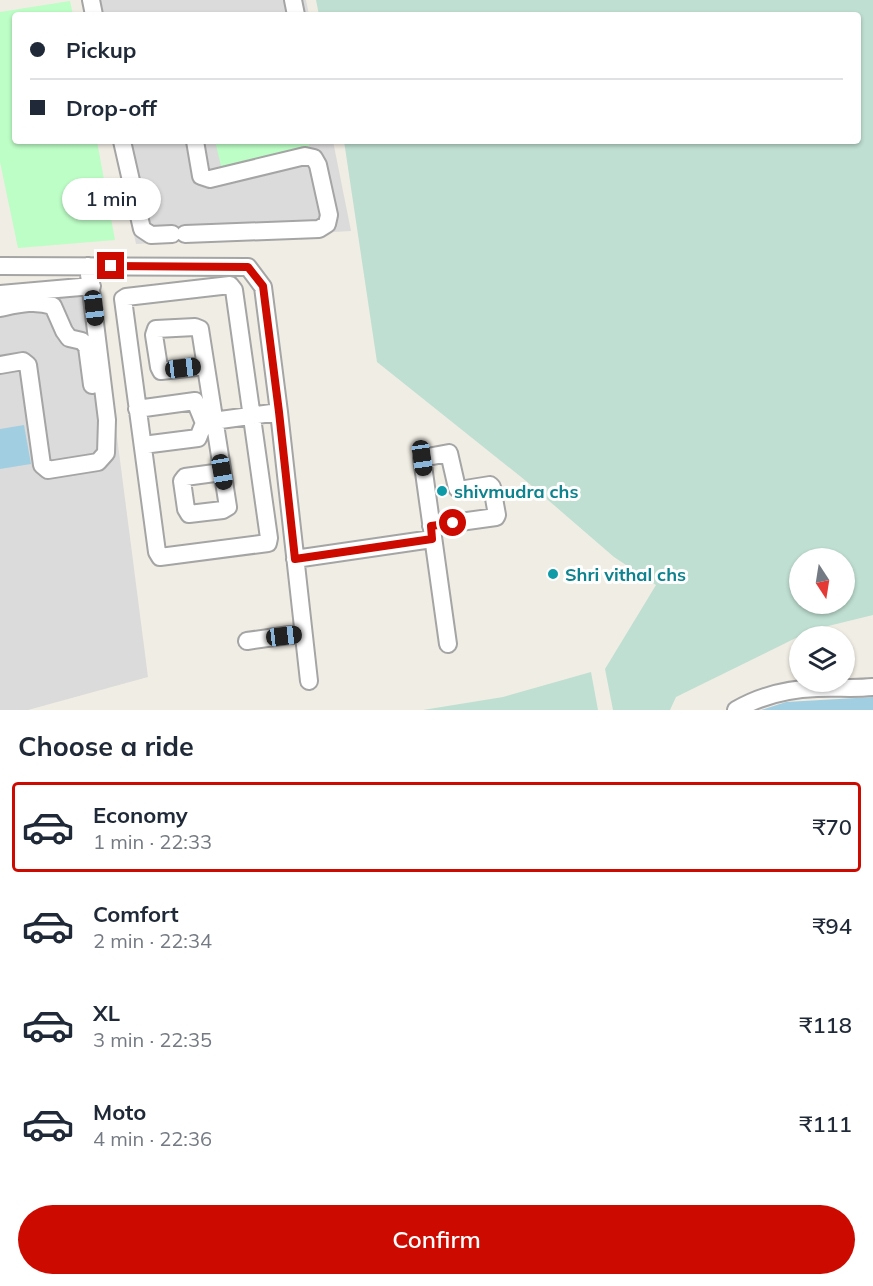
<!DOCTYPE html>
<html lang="en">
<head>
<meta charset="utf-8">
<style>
	:root { --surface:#fff; --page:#f6f6f7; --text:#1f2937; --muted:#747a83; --line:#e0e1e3; --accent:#cd0a00 }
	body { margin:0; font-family:Mulish,sans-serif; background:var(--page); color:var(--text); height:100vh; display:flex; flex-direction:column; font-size:22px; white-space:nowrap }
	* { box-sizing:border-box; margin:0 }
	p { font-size:20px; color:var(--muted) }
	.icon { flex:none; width:33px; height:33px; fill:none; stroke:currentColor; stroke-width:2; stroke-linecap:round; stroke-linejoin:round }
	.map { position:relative; height:710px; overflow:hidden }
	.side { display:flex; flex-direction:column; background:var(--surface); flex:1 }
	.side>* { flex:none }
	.banner { position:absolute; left:12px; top:12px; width:849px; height:132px; border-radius:6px; box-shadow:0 2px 4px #0004; display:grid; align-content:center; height:132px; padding:0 18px; background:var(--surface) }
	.needle { width:39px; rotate:168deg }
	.fabs { position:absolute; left:789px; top:548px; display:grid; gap:12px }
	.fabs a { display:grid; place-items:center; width:66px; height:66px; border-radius:50%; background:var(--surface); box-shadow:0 2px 4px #0004; font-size:30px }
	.end { position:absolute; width:27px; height:27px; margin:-14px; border:8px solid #cd0a00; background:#fff; box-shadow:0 0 0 3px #fff }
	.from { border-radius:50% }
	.bubble { position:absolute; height:42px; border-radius:21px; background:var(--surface); box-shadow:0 2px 4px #0004; font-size:20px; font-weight:600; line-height:42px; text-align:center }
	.car { position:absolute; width:18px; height:36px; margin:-18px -9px; border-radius:8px; box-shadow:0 0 4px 2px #0007; background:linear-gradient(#222 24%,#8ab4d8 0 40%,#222 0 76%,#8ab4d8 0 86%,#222 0) }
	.banner b { display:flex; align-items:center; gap:21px; height:57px; font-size:22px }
	.banner b+b { border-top:2px solid var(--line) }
	.banner i { width:15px; height:15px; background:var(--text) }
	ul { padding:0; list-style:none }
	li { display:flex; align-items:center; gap:18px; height:90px; margin:0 12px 9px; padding:0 6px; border:3px solid transparent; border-radius:6px }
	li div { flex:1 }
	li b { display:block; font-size:22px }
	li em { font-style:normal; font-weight:600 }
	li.selected { border-color:var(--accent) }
	li>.icon { width:54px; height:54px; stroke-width:1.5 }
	h2 { padding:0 18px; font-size:27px; line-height:72px }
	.primary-button { display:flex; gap:12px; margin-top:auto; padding:12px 18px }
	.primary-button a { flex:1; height:69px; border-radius:36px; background:var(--accent); color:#fff; font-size:24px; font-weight:600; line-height:69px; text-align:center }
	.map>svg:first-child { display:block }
	.residential { fill:#dcdbdb }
	.wetland { fill:#bfdfd2; fill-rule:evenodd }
	.park { fill:#bdfdc6 }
	.water { fill:#a1cfe1 }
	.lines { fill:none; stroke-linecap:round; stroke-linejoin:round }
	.minor-casing { stroke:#a5a5a5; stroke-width:20 }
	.minor { stroke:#fff; stroke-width:16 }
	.route { stroke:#cd0a00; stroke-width:8 }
	.culture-dot { fill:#0f9aa8; stroke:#fff; stroke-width:2 }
	.labels { text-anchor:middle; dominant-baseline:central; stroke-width:6; stroke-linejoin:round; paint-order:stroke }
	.culture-label { font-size:18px; font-weight:bold; fill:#0d838f; stroke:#fff; text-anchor:start }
</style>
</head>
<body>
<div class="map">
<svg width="873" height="710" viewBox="0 0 873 710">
	<rect width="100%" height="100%" fill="#f0ede4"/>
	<path class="residential" d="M94,0H306L309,15H87Z
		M114,141H333L351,231L136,244Z
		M97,282L148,677L28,710H0V284Z"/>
	<path class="wetland" d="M316,0H873V615L812,630L676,697L670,710H613L605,669L656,585L614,557L526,481L377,362L344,141H858V15H319ZM800,558H844V603H800Z
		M591,672L598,710H423L503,697Z"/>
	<path class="park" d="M70,1L73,15H15V141H97L115,240L18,248L0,162V12Z
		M215,141H308L310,149L222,170Z"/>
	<path class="water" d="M24,425L31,464L0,469V429Z
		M873,697V710H761L786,702Z"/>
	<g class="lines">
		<defs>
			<path id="minor" d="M91,0L94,15
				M293,0L296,15
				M122,141L142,229L151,235L172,234
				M185,234L319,229L327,224L329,215L318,165L314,158L305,156L210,179L201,176L195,141
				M0,266L248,267L263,287L279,412L309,681
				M230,285L234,290L269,538L268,543L160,557L157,552L123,299L126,297Z
				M0,294L92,286
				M0,308C19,304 34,300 53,306L64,331L69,338L82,341L87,347L92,385
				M0,365L23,361L28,365L42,465L48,470L98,462L106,453L107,420L88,266
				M205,366L161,371L159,367L154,335L156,329L195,327L200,329L228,507L223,510L189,514L186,509L182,481L185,477L222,472
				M137,409L195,401L204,423
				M143,445L198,438L204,423L213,421L279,412
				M431,526L496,517L497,515L492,487L490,485L459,490L457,488L449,453L422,458L448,644
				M295,559L432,539
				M247,641L303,633
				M736,710C760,696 789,689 817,688C836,687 854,689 873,687"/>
		</defs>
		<use href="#minor" class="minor-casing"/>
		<use href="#minor" class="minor"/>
	</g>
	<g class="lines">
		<path class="route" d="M111,266L248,267L263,286L279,412L295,559L432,539L431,526L453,523"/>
	</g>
	<g class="culture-dot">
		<circle cx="442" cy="491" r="6"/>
		<circle cx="553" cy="574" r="6"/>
	</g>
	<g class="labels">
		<g class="culture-label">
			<text x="454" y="491">shivmudra chs</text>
			<text x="565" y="574">Shri vithal chs</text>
		</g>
	</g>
</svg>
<div class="fabs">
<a><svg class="needle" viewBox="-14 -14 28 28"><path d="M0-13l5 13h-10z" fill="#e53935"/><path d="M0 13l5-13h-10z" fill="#747a83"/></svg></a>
<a><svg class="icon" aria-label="layers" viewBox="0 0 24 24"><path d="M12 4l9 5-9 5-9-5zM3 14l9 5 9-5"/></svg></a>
</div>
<i class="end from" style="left:453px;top:523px"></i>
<i class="end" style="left:111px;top:266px"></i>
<div class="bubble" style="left:62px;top:178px;width:99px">1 min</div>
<i class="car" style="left:94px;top:308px;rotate:173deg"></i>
<i class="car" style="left:183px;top:368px;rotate:83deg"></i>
<i class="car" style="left:422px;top:458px;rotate:172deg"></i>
<i class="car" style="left:222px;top:472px;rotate:170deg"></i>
<i class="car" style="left:284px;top:636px;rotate:83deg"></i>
<div class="banner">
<b><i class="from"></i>Pickup</b>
<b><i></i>Drop-off</b>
</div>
</div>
<section class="side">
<h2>Choose a ride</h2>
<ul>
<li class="selected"><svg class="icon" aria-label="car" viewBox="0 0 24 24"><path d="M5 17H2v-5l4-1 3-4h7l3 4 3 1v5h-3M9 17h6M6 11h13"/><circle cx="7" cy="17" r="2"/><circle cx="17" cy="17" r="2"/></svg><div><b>Economy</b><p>1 min · 22:33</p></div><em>₹70</em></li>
<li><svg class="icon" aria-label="car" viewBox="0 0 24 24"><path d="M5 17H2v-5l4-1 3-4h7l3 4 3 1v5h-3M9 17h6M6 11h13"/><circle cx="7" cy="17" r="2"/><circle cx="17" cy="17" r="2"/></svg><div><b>Comfort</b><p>2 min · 22:34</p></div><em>₹94</em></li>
<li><svg class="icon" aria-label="car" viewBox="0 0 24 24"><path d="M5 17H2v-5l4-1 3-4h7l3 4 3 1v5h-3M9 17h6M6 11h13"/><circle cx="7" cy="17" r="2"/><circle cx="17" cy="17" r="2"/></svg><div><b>XL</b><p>3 min · 22:35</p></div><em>₹118</em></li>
<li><svg class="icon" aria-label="car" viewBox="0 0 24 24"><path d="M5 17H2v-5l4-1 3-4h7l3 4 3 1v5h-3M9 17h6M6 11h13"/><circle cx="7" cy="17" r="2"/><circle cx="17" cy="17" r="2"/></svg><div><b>Moto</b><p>4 min · 22:36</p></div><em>₹111</em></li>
</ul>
<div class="primary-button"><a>Confirm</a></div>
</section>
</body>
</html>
